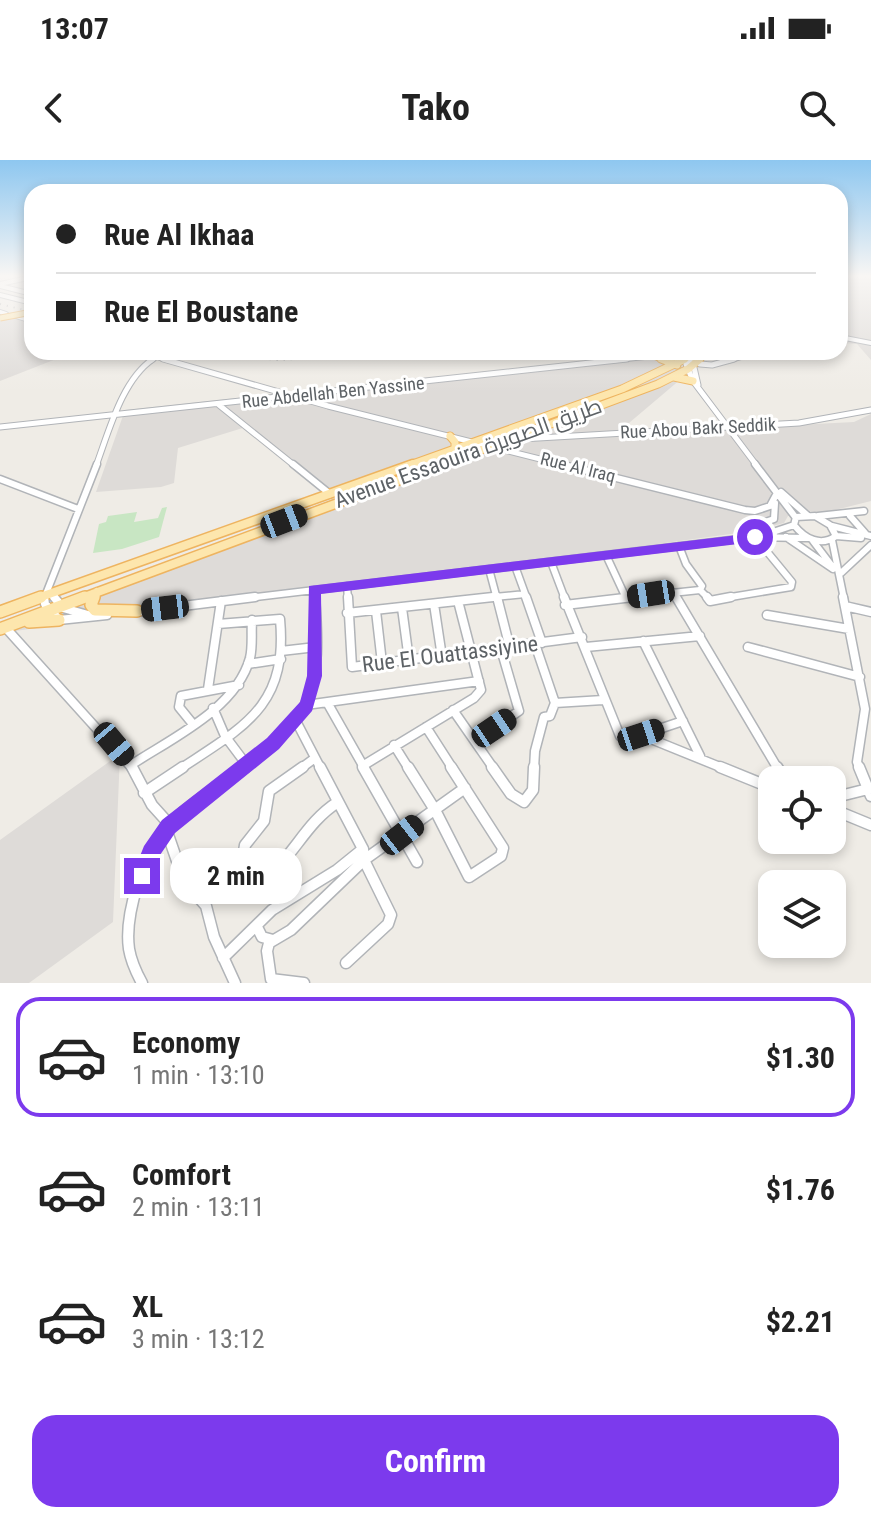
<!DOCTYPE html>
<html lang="en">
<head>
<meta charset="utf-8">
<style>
	:root { --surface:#fff; --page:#f2f2f2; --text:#222; --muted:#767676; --line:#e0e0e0; --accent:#7c3aed }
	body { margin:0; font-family:"Roboto Condensed",Cairo,sans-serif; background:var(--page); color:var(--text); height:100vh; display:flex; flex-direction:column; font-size:30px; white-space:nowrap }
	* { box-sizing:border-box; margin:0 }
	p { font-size:26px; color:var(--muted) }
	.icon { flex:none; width:44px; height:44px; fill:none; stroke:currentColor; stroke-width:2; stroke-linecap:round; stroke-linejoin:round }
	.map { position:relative; height:823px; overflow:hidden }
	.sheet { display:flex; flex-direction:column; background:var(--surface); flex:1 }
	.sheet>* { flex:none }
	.banner { position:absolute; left:24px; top:24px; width:824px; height:176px; border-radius:24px; box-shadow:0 4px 12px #0003; display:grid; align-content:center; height:176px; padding:0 32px; background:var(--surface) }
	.fabs { position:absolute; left:758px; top:606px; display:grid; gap:16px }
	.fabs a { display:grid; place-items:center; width:88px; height:88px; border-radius:16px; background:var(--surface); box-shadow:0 4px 12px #0003; font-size:40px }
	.end { position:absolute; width:36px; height:36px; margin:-18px; border:10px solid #7c3aed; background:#fff; box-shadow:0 0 0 4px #fff }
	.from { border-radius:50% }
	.bubble { position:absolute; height:56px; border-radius:24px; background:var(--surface); box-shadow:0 4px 12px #0003; font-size:26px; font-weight:700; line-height:56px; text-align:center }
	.car { position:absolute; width:24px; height:48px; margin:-24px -12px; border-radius:10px; box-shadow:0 0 6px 2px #0007; background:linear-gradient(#222 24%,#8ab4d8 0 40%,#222 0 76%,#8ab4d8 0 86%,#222 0) }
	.banner b { display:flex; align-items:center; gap:28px; height:76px; font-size:30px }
	.banner b+b { border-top:2px solid var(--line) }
	.banner i { width:20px; height:20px; background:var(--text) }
	ul { padding:14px 0 0; list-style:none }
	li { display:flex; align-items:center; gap:24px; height:120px; margin:0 16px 12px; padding:0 16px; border:4px solid transparent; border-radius:24px }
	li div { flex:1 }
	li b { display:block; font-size:30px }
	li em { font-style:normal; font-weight:700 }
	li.active { border-color:var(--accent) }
	li>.icon { width:72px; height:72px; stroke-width:1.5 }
	.primary-button { display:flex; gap:16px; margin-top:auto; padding:16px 32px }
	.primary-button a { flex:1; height:92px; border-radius:24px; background:var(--accent); color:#fff; font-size:32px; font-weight:700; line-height:92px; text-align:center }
	.status { display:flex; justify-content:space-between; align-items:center; height:56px; padding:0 40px; background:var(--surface); direction:ltr }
	.status svg { height:22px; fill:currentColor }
	header { display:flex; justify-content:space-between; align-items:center; height:104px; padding:0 32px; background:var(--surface); font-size:36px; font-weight:700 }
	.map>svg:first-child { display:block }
	.industrial { fill:#dedbd8 }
	.green { fill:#c8e6c3 }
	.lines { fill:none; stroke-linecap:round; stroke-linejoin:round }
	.minor-far4-casing { stroke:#b1b4b8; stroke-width:6 }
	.minor-far3-casing { stroke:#b1b4b8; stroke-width:7 }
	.minor-far2-casing { stroke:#b1b4b8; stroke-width:9 }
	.minor-far1-casing { stroke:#b1b4b8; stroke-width:11 }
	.minor-casing { stroke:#b1b4b8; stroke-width:13 }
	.major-far3-casing { stroke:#eeb460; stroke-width:7 }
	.major-far2-casing { stroke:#eeb460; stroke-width:9 }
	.major-far1-casing { stroke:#eeb460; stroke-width:11 }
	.major-casing { stroke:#eeb460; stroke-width:14 }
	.minor-far4 { stroke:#fff; stroke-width:4 }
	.minor-far3 { stroke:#fff; stroke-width:5 }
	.minor-far2 { stroke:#fff; stroke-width:6 }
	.minor-far1 { stroke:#fff; stroke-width:8 }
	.minor { stroke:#fff; stroke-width:10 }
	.major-far3 { stroke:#fde6ad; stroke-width:5 }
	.major-far2 { stroke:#fde6ad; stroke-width:7 }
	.major-far1 { stroke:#fde6ad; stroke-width:8 }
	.major { stroke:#fde6ad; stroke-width:11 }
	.rail { stroke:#b4b5b6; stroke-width:2; stroke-dasharray:1 6; stroke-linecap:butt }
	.major-bridge-casing { stroke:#eeb460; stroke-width:7; stroke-linecap:butt }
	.major-bridge { stroke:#fde6ad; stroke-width:5 }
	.route { fill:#7c3aed }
	.labels { text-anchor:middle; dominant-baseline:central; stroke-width:6; stroke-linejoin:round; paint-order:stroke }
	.far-street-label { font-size:18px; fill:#5d6266; stroke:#fff }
	.street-label { font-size:22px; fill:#5d6266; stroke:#fff }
</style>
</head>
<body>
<div class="status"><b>13:07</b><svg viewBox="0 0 49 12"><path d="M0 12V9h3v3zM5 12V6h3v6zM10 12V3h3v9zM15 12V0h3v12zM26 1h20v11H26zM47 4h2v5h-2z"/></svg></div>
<header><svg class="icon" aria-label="back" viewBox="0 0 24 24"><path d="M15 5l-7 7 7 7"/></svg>Tako<svg class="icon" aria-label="search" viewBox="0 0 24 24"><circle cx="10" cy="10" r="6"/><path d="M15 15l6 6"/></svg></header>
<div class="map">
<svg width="871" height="823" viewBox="0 0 871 823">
	<rect width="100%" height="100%" fill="#efece6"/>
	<path class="industrial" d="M840,117H871V200L857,184L840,183Z
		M15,157L32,163V192H74L0,221V160Z
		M668,192L688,213L616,274L854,262L871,254V341L823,353L810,351L788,356L784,363L753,371L0,473L334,342L246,267L178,288L174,323L161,327L96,332L125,250Z
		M120,594L113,762L29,823H0V680Z"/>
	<path class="green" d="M167,347L159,377L122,389L93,393L99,364L106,362L108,356L137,352L134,362L158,358L162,348Z"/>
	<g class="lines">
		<defs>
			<path id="minor-far4" d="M0,124L32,117
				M0,126L32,134
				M0,135L32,143
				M0,152L6,154
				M16,156L32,161
				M840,177L871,183
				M140,192L170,201
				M151,201L156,197
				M609,201L671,194L687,201
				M727,201L758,192"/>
			<path id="minor-far3" d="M163,199L328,246L568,306
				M683,199L693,203L698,225
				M686,204L693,221L757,306
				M700,204L712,205L734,199
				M219,245L295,306
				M0,267L627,199
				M485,281L799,263L871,250
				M96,306C109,271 122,220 153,199"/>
			<path id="minor-far2" d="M293,304L330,334
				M560,304L745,350L755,351L770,346L777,333
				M755,304L796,358
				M0,319L78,349
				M781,332L807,355
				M815,356L830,365L836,376C821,387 805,379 794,365L796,357Z
				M818,356L864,351
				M850,356L865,373
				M760,364L774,359L775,343
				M832,366L871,376
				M770,373L794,365
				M836,376L861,378
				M786,377L833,409
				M832,380L844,439
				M813,381L832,406
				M679,386L686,404L702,426L700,430L709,439
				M606,395L626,438
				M551,402L565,439
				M515,406L527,439
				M489,409L497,439
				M841,413L871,385
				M347,426L348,439
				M314,430L315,439
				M50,432L56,439
				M673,432L677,439
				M44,439L97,304
				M239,439L755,377L807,378
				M474,439L525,434
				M615,439L700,430
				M719,439L791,427L792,422L755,377"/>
			<path id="minor-far1" d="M44,437L45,444L59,460L107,455
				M54,437L63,448L88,455
				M348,437L352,507L582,477
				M497,437L510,488
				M526,437L542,483
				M564,437L620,576L641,575L725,609
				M676,437L778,609
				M707,437L710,441L731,437
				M843,437L865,549L857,602L860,609
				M434,444L442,497
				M565,445L633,437
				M845,446L871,452
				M402,448L409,500
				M376,451L382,503
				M135,452L255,437
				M347,453L493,437
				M767,455L849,469
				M5,467L133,609
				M643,481L700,596
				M535,484L555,543
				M586,487L700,476
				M748,487L860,517
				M281,491L316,487
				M248,504L281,499
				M208,529L221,441
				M555,543L603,540
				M328,544L365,609
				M306,545L479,521
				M213,548L225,576L246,604
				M453,550L494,609
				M296,561L321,609
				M192,563L179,547L181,536L239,525
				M426,567L453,609
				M641,575L683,561
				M475,581L519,551L501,489
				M394,585L409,609
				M131,605C172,578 236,549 250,498C253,486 251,472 252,460
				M364,605L474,538L481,530L458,441
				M180,609C245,566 288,546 280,459L218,464
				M243,609C315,555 322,526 315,437
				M300,609L315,598
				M534,609L535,591L544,557L550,556L555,543"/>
			<path id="minor" d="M132,607L152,645L170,665
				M320,607L363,689L364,700L391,755L388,764L346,803
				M363,607L417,702
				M408,607L435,650L469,717L501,696L503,688L451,607
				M492,607L511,634L524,642L533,630L534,607
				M720,607L772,628
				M777,607L785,620
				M859,607L871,636
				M144,633L183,607
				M832,638L868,629
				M832,649L871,665
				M166,669L184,721L206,746L214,777L235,823
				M241,710L245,685L264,661L269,631L303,607
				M271,714C296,691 308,661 338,642
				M257,767L262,777L273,780
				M223,798L272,750L337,710L363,689
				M142,823C136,812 131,801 129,789C124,755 144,692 167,667C190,643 219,626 246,607
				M304,823L271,819L267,791L269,783L291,770L364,700L465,628"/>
			<path id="major-far3" d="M671,194L688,192
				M654,196L666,201
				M682,201L694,192
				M698,201L708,192"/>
			<path id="major-far2" d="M661,199L677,205
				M674,217L693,221
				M450,276L455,282V289
				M407,306L622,229L685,199
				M438,306L658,224L688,209L700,199"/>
			<path id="major-far1" d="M35,439L413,304
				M79,439L443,304
				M94,439L97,432"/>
			<path id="major" d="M94,437L91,445L95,450L137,451
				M0,452L41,437
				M29,462L59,460
				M0,469L85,437"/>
		</defs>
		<use href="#minor-far4" class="minor-far4-casing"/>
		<use href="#minor-far3" class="minor-far3-casing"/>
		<use href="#minor-far2" class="minor-far2-casing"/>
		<use href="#minor-far1" class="minor-far1-casing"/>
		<use href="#minor" class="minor-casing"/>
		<use href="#major-far3" class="major-far3-casing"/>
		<use href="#major-far2" class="major-far2-casing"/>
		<use href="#major-far1" class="major-far1-casing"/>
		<use href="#major" class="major-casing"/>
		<use href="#minor-far4" class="minor-far4"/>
		<use href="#minor-far3" class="minor-far3"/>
		<use href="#minor-far2" class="minor-far2"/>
		<use href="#minor-far1" class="minor-far1"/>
		<use href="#minor" class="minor"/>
		<use href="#major-far3" class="major-far3"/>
		<use href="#major-far2" class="major-far2"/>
		<use href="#major-far1" class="major-far1"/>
		<use href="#major" class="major"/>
		<path class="rail" d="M0,144L32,152
			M186,192L278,200L424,192"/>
		<defs>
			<path id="major-bridge" d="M0,158L32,152"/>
		</defs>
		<use href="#major-bridge" class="major-bridge-casing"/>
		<use href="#major-bridge" class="major-bridge"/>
	</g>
	<linearGradient id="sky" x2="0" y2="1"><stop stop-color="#8ec7f0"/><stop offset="0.5" stop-color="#f8f6f4"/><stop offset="1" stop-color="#f8f6f4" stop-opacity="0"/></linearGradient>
	<rect width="871" height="232" fill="url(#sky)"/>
	<path class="route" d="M755,373L761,377L755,382L321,434L322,516L312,551L279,589L175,673L158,698L149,723L142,725L135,723L132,716L144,686L162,660L267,578L300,542L307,516L309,426Z"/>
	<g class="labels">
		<g class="far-street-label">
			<text transform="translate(333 232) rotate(-6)">Rue Abdellah Ben Yassine</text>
			<text transform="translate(698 268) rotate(-3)">Rue Abou Bakr Seddik</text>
			<text transform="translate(578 307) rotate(14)">Rue Al Iraq</text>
		</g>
		<g class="street-label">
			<text transform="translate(468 293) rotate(-20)">Avenue Essaouira طريق الصويرة</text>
			<text transform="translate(450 494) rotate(-7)">Rue El Ouattassiyine</text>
		</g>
	</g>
</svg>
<div class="fabs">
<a><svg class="icon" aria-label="locate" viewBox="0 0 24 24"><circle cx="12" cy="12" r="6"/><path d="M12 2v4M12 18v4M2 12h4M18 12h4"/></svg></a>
<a><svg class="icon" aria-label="layers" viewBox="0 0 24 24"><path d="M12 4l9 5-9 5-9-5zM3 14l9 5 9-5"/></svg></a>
</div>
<i class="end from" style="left:755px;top:377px"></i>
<i class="end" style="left:142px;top:716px"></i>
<div class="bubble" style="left:170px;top:688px;width:132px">2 min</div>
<i class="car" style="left:284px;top:361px;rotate:69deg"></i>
<i class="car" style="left:651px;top:434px;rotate:261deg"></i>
<i class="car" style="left:165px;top:448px;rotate:263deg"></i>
<i class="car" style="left:494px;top:568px;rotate:56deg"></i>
<i class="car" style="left:641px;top:575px;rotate:72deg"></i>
<i class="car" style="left:114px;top:584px;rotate:140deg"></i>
<i class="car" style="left:402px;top:675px;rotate:52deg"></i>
<div class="banner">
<b><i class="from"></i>Rue Al Ikhaa</b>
<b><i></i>Rue El Boustane</b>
</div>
</div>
<section class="sheet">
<ul>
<li class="active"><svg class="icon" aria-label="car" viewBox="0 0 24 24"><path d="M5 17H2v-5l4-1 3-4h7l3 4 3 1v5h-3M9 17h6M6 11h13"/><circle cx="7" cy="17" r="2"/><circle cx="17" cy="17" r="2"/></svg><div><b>Economy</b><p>1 min · 13:10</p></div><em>$1.30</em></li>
<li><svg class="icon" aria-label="car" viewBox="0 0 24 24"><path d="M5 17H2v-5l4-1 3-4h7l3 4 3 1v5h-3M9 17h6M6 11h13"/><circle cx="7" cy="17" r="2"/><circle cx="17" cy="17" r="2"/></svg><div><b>Comfort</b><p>2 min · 13:11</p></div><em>$1.76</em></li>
<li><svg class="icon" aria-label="car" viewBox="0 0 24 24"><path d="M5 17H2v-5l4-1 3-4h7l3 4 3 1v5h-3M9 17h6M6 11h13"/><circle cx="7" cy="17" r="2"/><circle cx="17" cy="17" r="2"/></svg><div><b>XL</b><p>3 min · 13:12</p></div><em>$2.21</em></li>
</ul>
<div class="primary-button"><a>Confirm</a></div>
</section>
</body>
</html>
